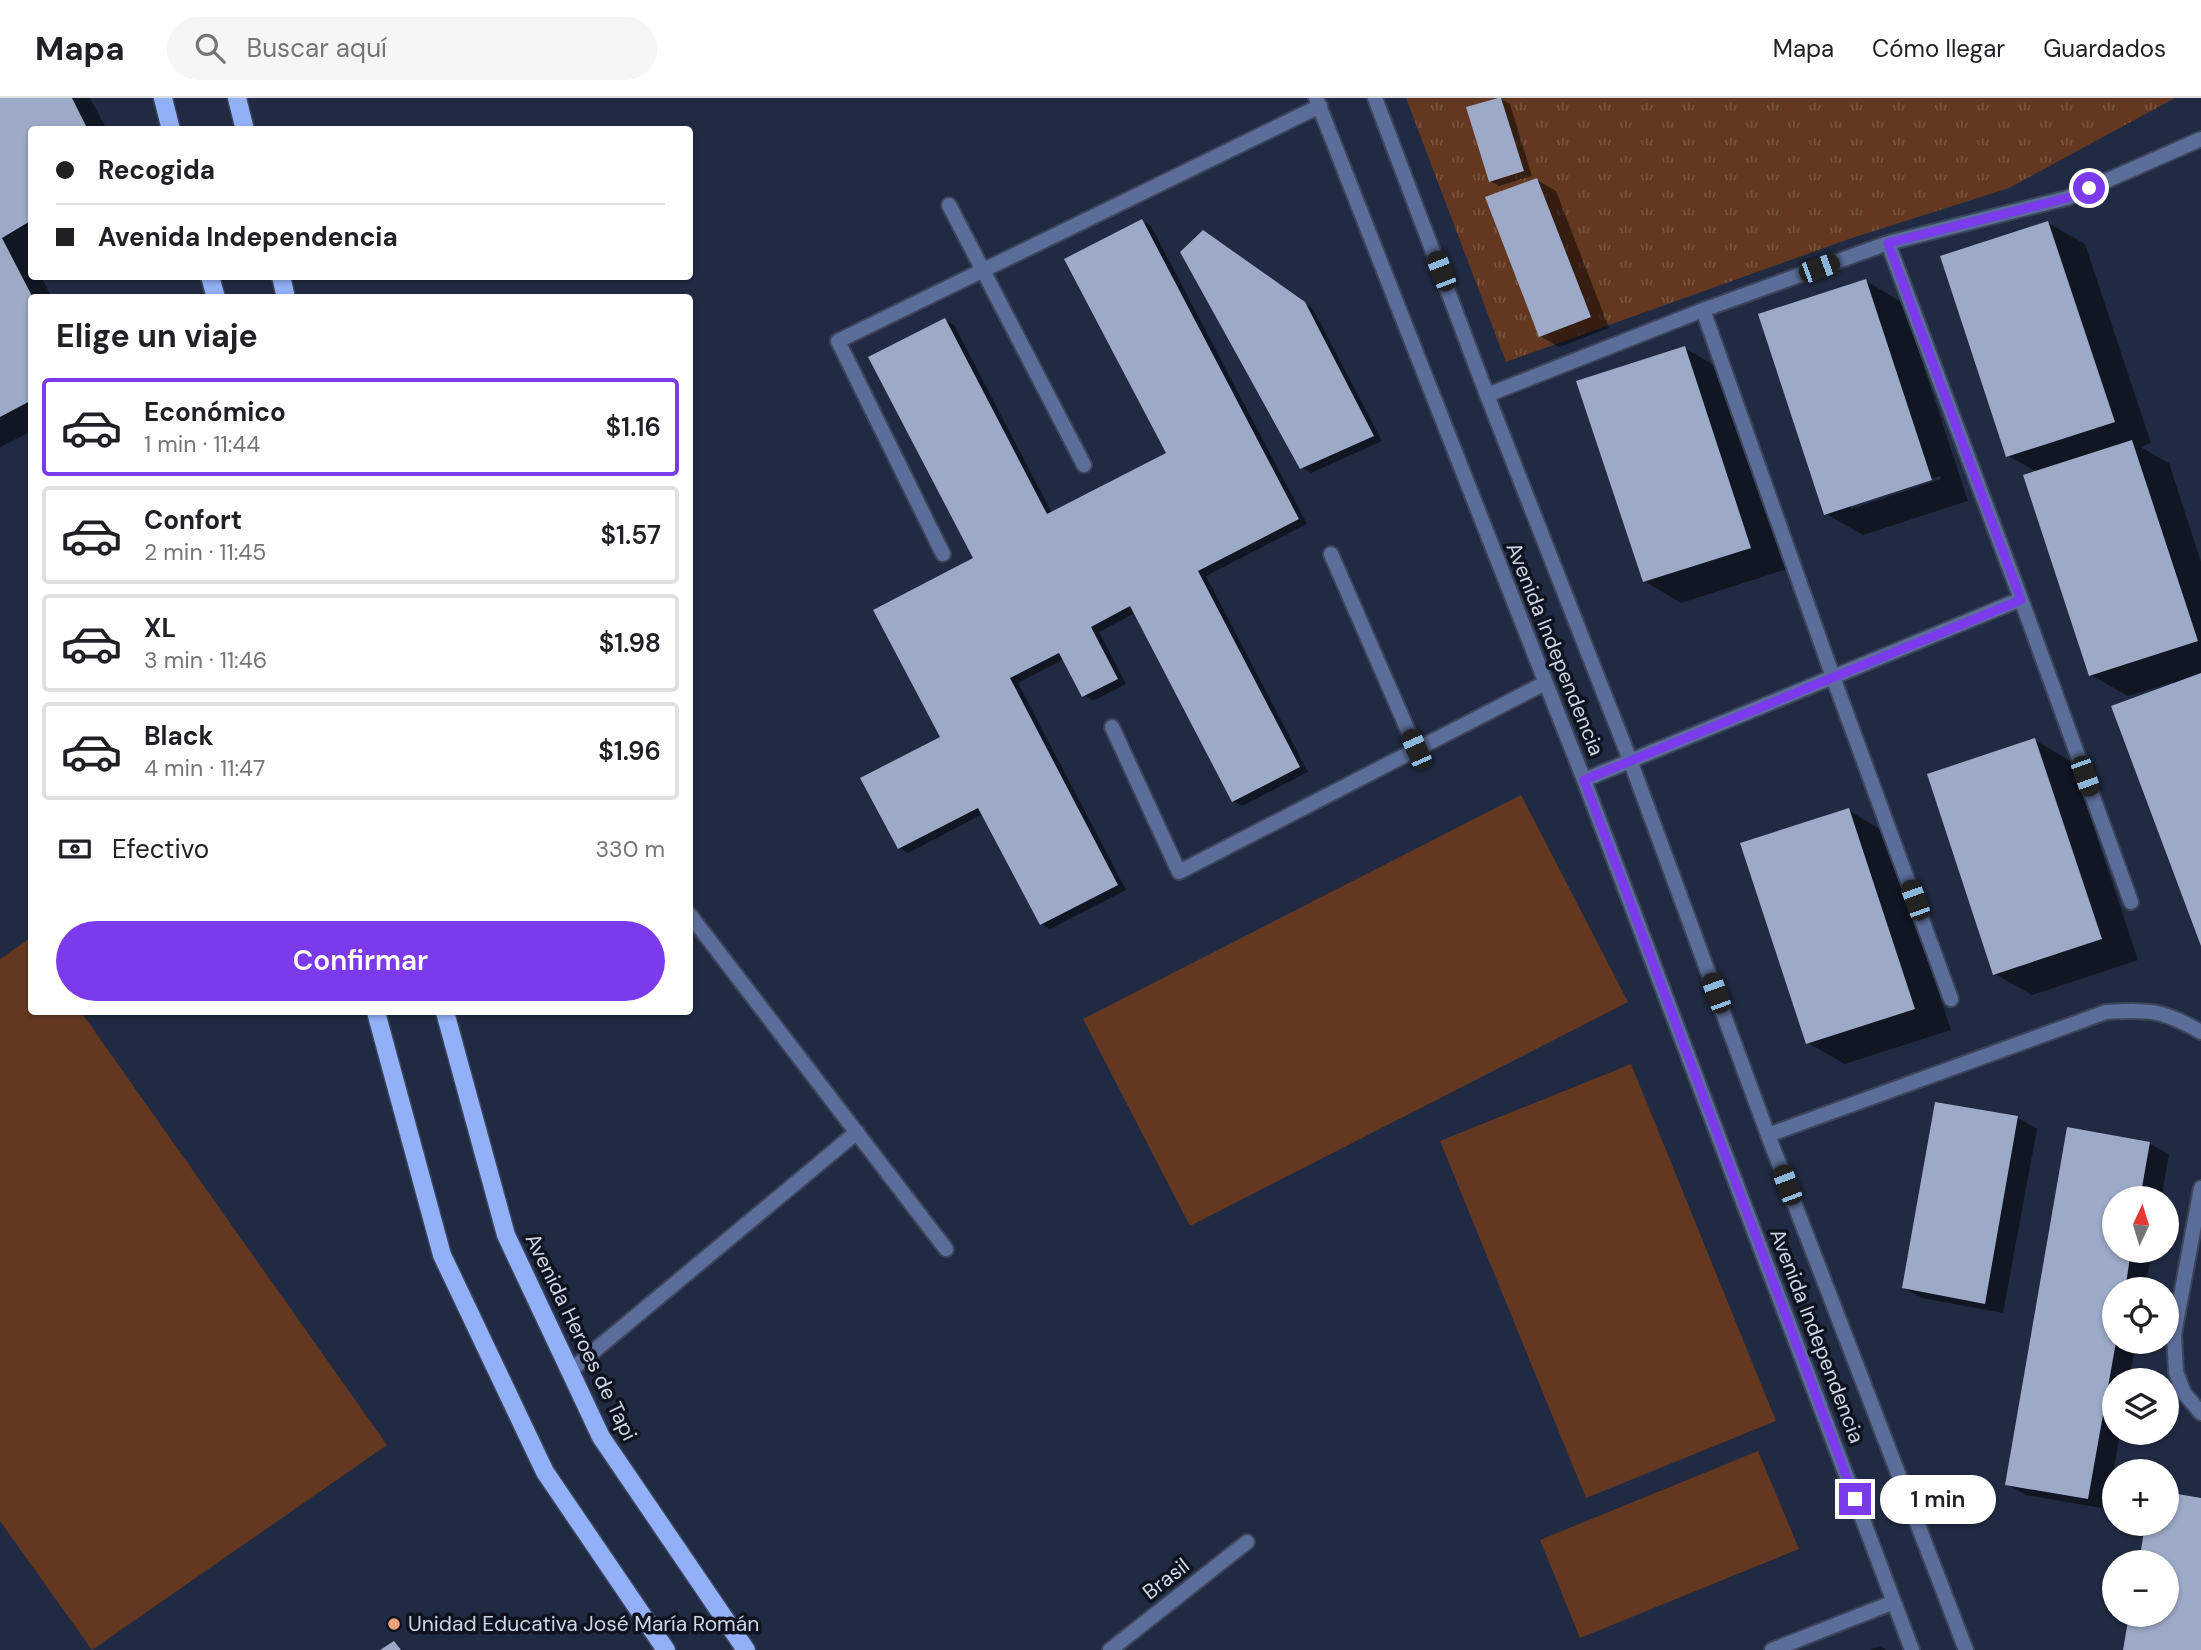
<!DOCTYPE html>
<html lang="es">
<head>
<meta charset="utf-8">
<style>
	:root { --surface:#fff; --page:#f6f6f6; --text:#202124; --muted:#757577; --line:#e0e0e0; --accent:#7c3aed }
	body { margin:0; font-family:"DM Sans",sans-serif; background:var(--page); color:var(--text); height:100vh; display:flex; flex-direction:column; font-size:26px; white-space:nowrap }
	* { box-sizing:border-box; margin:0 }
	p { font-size:23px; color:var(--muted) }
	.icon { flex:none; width:38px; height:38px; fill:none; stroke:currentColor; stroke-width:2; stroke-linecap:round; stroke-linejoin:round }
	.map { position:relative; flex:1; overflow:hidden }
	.details { position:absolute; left:28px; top:196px; width:665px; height:721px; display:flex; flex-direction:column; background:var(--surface); border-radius:7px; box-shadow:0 2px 5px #0004 }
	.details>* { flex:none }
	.hud { position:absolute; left:28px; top:28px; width:665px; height:154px; border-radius:7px; box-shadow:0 2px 5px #0004; display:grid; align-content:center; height:154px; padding:0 28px; background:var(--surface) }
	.needle { width:46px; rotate:4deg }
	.buttons { position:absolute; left:2102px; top:1088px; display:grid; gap:14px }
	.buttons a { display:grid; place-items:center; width:77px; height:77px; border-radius:50%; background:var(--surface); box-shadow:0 2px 5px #0004; font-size:35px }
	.end { position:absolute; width:32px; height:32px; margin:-16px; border:9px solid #7c3aed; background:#fff; box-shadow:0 0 0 4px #fff }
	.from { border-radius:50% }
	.bubble { position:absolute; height:49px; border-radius:24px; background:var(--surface); box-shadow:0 2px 5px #0004; font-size:23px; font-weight:600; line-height:49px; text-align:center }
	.car { position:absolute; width:21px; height:42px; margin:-21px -10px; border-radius:9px; box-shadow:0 0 5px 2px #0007; background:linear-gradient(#222 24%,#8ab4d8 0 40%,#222 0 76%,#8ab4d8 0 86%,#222 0) }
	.hud b { display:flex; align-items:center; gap:24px; height:66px; font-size:26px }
	.hud b+b { border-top:2px solid var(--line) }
	.hud i { width:18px; height:18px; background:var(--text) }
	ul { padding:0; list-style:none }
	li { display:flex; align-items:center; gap:21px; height:98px; margin:0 14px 10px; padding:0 14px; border:4px solid var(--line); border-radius:7px }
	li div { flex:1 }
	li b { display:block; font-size:26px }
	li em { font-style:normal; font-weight:600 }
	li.current { border-color:var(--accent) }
	li>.icon { width:63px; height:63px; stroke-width:1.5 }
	h2 { padding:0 28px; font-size:32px; line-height:84px }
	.pay { display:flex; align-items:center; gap:18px; height:77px; padding:0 28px; font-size:26px }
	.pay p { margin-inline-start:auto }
	.primary-button { display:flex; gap:14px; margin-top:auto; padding:14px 28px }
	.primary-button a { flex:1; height:80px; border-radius:42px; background:var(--accent); color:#fff; font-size:28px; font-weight:600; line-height:80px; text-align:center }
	header { display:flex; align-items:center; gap:42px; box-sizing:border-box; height:98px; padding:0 35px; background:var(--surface); border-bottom:2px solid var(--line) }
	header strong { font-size:33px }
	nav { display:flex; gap:38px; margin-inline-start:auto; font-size:24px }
	.search { width:490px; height:63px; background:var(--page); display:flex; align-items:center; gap:18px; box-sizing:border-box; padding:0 24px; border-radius:38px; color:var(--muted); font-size:26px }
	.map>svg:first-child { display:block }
	.grass { fill:#643820 }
	.park { fill:url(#park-tufts) }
	.shadow { fill:#0007; fill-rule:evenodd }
	.building { fill:#9ca9c7 }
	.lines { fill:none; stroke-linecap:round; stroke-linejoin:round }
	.lane-casing { stroke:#3c455c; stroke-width:18 }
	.street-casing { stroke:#3c455c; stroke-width:18 }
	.primary-casing { stroke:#3c455c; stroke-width:21 }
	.lane { stroke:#5b6d99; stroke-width:14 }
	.street { stroke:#5b6d99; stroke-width:14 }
	.primary { stroke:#91b0f8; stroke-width:18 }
	.route { stroke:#7c3aed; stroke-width:9 }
	.poi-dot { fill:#f0a27a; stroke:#0f131e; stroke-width:2.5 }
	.labels { text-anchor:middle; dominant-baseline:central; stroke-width:7; stroke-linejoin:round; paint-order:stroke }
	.street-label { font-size:21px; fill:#ced5e5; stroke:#0f131e }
	.poi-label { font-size:21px; fill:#ced5e5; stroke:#0f131e; text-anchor:start }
</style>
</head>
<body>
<header>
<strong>Mapa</strong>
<div class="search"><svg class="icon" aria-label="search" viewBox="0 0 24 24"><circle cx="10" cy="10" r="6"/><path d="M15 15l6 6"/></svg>Buscar aquí</div>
<nav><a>Mapa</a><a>Cómo llegar</a><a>Guardados</a></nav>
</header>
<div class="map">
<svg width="2201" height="1552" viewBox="0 0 2201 1552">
	<defs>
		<pattern id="park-tufts" width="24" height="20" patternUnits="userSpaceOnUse" patternTransform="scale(1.75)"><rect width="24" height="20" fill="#643820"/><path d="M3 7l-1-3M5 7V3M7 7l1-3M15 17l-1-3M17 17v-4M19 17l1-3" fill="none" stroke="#795440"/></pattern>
	</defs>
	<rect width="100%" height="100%" fill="#202a42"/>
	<path class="grass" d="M1521,697L1628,904L1190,1128L1083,921Z
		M29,841L32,844V914H81L387,1347L92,1552L0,1423V861Z
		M1631,966L1776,1323L1586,1400L1440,1043Z
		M1758,1353L1799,1451L1580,1540L1540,1442Z"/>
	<path class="park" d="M1406,0H2175L2009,90L1852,140L1506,264Z"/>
	<path class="shadow" d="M0,0H90L107,32H32V155L29,157L32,178H41L52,200H32V333L0,349Z
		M1501,1L1510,6L1532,78L1499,88L1490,83Z
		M1537,82L1556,93L1609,230L1559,249L1540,238Z
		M1142,123L1151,128L1307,426L1206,478L1308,674L1242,708L1233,703L1135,515L1099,534L1126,586L1093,603L1084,597L1064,561L1018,585L1126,792L1050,831L1041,826L983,716L908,755L899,750L942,639L976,461L945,222L954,227L1052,415L1168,356Z
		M2048,125L2085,146L2151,345L2140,349L2169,365L2201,464V843L2173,584L2128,598L2091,577L2037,374L2008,358Z
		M1212,140L1313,211L1382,343L1311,375L1302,370Z
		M1866,183L1903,205L1968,403L1863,437L1826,416ZM1940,378L1941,381L1851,411V407Z
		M1685,250L1722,272L1787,471L1681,505L1644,483Z
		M2035,642L2072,664L2138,862L2032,897L1995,876Z
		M1848,712L1885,734L1951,932L1845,966L1808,945Z
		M1937,1006L2018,1020L2037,1031L2003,1215L1922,1200L1904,1190Z
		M2069,1031L2150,1046L2169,1056L2161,1101H2114V1153H2152L2145,1192H2114V1244H2136L2129,1283H2114V1335H2120L2107,1411L2026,1397L2007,1386Z
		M1880,1548L1886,1552H1869Z"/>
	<path class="building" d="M0,0H72L88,32H32V122L2,140L33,200L32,302L0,319Z
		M1498,0H1501L1524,73L1489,84L1466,9Z
		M1537,80L1591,219L1539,239L1485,99Z
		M1142,121L1299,421L1198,473L1300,669L1232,704L1130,508L1091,529L1118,581L1082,599L1059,555L1010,580L1118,787L1040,827L978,710L898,751L860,680L940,639L873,512L973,460L868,259L945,220L1047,416L1166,355L1064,161Z
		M2048,123L2115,324L2006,359L1940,158Z
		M1203,132L1305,204L1374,338L1300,371L1180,154Z
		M1866,181L1932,382L1824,417L1758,216Z
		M1685,248L1751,450L1643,484L1576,283Z
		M2132,342L2198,543L2089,578L2023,377Z
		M2201,575V848L2111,608Z
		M2035,640L2102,841L1993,877L1927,676Z
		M1849,710L1915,911L1806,946L1740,745Z
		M1935,1004L2018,1018L1985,1206L1902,1190Z
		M2067,1029L2150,1044L2140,1101H2114V1153H2131L2125,1192H2114L2116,1244L2088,1401L2005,1387Z
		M2166,1394L2201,1400V1552H2123L2129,1517H2166V1465H2139L2145,1426H2166Z
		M394,1543L401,1552H380Z"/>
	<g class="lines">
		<defs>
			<path id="lane" d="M1316,0L1584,682L1912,1552
				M1375,0L1487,297L1630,662L1768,1037L1966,1552
				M949,107L1084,367
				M1888,145L2067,100L2201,41
				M1703,212L1833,579L1951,901
				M1487,297L1703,212L1888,145L2021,501
				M943,456L838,243L1320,8
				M1331,456L1416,651
				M1112,629L1179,774L1545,585
				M1584,682L2021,501L2131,804
				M1768,1037L2106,914C2149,911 2163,912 2201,934
				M2201,1090L2174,1236L2176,1274L2184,1295L2201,1315
				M1772,1552L1894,1504"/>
			<path id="street" d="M690,817L946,1151
				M570,1273L857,1034
				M1110,1552L1247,1444"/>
			<path id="primary" d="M163,0L171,32
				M237,0L245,32
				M210,178L216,200
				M281,178L286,200
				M376,914L442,1157L545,1374L666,1552
				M445,914L506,1137L570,1273L601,1339L746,1552"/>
		</defs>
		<use href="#lane" class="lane-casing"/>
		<use href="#street" class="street-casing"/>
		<use href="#primary" class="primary-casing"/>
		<use href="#lane" class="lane"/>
		<use href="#street" class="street"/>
		<use href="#primary" class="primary"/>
	</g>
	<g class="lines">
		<path class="route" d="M1855,1401L1584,682L2021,502L1888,145L2067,100L2089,90"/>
	</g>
	<circle class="poi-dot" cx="394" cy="1526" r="7"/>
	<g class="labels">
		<g class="street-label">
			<text transform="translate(1555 551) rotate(68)">Avenida Independencia</text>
			<text transform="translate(1817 1238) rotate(69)">Avenida Independencia</text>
			<text transform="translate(581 1239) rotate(64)">Avenida Heroes de Tapi</text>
			<text transform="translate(1166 1481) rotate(-38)">Brasil</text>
		</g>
		<g class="poi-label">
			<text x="408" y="1526">Unidad Educativa José María Román</text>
		</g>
	</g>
</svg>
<div class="buttons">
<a><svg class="needle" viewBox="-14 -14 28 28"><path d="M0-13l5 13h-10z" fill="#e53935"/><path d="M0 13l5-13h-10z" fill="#757577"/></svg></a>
<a><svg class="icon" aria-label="locate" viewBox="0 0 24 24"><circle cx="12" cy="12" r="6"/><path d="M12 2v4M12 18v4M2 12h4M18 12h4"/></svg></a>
<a><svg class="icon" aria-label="layers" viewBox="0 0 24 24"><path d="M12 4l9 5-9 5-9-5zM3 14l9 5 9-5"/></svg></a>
<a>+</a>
<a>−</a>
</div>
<i class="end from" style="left:2089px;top:90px"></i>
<i class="end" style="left:1855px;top:1401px"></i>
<div class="bubble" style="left:1880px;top:1377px;width:116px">1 min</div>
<i class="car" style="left:1819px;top:170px;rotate:70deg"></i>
<i class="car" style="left:1441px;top:173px;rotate:339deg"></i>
<i class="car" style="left:1416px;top:651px;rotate:336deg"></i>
<i class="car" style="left:2085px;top:678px;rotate:160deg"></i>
<i class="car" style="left:1915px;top:802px;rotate:340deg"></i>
<i class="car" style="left:1716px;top:895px;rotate:340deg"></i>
<i class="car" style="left:1787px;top:1087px;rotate:339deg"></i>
<div class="hud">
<b><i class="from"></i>Recogida</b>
<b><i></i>Avenida Independencia</b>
</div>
<section class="details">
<h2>Elige un viaje</h2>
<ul>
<li class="current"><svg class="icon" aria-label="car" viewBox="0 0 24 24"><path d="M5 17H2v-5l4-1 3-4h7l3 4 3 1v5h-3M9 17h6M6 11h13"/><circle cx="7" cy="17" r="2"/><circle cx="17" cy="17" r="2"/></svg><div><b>Económico</b><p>1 min · 11:44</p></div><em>$1.16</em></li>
<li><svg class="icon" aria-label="car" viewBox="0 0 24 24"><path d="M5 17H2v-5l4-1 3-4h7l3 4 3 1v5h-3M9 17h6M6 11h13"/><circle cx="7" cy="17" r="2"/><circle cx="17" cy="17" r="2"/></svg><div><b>Confort</b><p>2 min · 11:45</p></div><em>$1.57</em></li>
<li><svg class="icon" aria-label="car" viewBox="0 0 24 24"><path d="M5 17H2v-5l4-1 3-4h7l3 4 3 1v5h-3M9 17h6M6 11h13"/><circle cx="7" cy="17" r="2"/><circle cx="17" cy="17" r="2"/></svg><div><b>XL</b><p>3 min · 11:46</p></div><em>$1.98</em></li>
<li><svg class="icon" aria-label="car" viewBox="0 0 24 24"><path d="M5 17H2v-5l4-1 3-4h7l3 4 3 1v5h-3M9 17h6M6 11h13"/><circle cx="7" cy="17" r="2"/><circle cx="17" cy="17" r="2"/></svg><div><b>Black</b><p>4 min · 11:47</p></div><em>$1.96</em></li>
</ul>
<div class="pay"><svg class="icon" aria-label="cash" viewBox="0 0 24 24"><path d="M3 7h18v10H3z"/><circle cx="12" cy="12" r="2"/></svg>Efectivo<p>330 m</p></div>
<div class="primary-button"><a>Confirmar</a></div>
</section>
</div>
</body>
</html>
